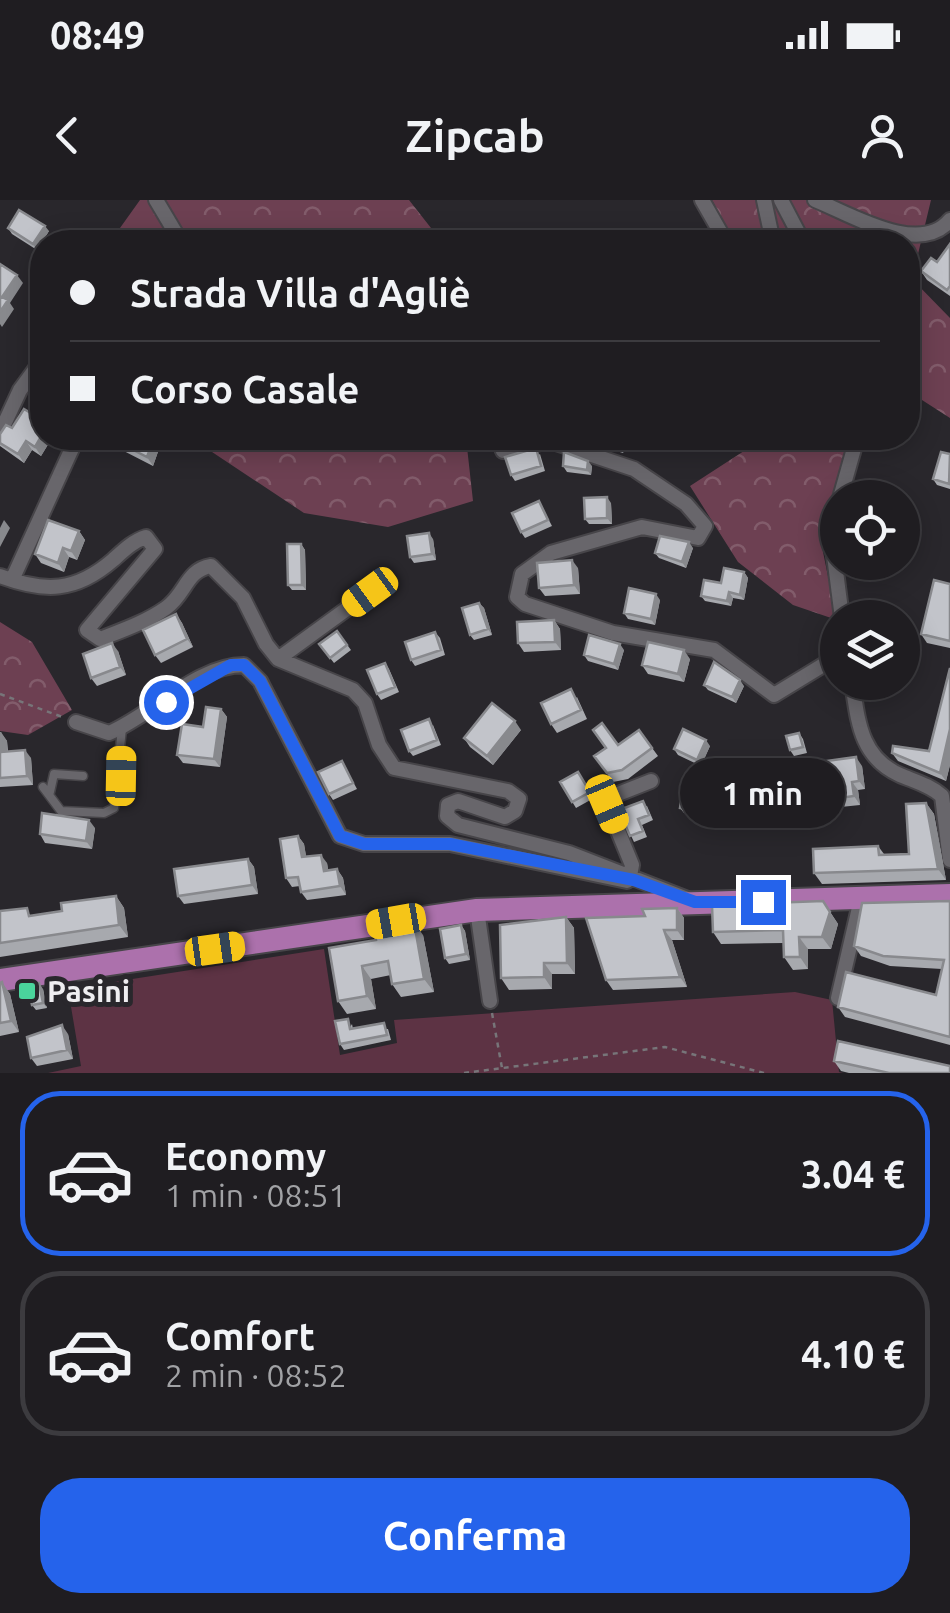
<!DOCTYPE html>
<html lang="it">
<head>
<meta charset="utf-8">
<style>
	:root { --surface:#1f1d21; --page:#2c2a2e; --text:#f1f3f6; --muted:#a1a2a5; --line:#3c3b3f; --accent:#2563eb }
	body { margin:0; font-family:Ubuntu,sans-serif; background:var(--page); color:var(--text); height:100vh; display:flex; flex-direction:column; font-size:38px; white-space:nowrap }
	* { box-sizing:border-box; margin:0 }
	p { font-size:32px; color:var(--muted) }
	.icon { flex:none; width:55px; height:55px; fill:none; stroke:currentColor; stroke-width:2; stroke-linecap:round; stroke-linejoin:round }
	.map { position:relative; height:873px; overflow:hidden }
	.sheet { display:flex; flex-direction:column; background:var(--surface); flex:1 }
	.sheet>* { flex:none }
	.banner { position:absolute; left:30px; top:30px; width:890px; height:220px; border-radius:40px; box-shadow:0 5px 25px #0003,0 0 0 2px var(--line); display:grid; align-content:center; height:220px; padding:0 40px; background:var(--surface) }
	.fabs { position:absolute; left:820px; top:280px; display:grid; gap:20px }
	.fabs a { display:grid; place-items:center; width:100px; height:100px; border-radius:50%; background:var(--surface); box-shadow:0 5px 25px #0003,0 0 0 2px var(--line); font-size:50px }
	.end { position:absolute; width:45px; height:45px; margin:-22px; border:12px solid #2563eb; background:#fff; box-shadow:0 0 0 5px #fff }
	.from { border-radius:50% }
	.bubble { position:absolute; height:70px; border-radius:35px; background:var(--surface); box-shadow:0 5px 25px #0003,0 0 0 2px var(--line); font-size:32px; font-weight:700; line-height:70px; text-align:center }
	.car { position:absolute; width:30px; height:60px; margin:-30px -15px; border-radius:12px; box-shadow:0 0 8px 2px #0007; background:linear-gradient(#f5c518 24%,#345 0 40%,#f5c518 0 76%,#345 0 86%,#f5c518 0) }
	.banner b { display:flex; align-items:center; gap:35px; height:95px; font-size:38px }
	.banner b+b { border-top:2px solid var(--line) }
	.banner i { width:25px; height:25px; background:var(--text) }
	ul { padding:18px 0 0; list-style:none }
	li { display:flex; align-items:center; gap:30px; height:165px; margin:0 20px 15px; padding:0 20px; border:5px solid var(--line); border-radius:40px }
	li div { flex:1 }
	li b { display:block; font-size:38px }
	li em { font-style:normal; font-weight:700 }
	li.current { border-color:var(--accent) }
	li>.icon { width:90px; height:90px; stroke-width:1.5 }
	.button { display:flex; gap:20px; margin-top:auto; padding:20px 40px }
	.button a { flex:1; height:115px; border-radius:40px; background:var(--accent); color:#fff; font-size:40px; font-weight:700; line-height:115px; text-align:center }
	.status { display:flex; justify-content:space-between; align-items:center; height:70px; padding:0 50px; background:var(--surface); direction:ltr }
	.status svg { height:28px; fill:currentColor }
	header { display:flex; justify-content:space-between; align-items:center; height:130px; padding:0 40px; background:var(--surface); font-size:45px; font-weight:700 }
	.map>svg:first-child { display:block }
	.forest { fill:url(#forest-crowns) }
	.green { fill:#5d3344 }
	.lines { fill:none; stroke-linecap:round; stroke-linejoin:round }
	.service-casing { stroke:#474549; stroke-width:11 }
	.minor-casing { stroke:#474549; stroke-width:18 }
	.primary-casing { stroke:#474549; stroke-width:26 }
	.path { stroke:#777579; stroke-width:2.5; stroke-dasharray:5 5; stroke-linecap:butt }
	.service { stroke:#68666b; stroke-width:8 }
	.minor { stroke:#68666b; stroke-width:14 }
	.primary { stroke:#ac71ac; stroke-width:22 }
	.wall { fill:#a7a9ae }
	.shaded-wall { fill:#88898d }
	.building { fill:#c2c4ca; stroke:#88898d; stroke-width:2.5 }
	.route { stroke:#2563eb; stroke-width:12 }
	.poi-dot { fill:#4ad49c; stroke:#29272c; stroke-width:4 }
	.labels { text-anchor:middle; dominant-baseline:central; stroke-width:10; stroke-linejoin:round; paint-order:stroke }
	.poi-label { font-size:30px; font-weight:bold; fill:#efeef1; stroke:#29272c; text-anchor:start }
</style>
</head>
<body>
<div class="status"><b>08:49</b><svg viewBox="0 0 49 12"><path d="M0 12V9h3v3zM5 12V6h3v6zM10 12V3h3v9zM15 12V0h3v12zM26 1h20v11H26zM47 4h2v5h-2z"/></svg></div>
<header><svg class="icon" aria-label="back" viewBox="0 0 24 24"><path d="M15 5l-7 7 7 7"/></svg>Zipcab<svg class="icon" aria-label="person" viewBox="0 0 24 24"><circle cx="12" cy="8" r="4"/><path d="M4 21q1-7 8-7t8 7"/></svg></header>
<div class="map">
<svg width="950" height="873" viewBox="0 0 950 873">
	<defs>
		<pattern id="forest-crowns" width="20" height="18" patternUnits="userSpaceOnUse" patternTransform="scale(2.5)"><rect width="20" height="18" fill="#6d4052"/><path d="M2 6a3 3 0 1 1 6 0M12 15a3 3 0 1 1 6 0" fill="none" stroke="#825c6b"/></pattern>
	</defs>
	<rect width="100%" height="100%" fill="#29272c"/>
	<path class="forest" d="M140,0H409L442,42H110Z
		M712,0H931L912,79L950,118V218L908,191V42H734Z
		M191,238H466L473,301L388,327L304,313Z
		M764,238H848L827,317L823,352L837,420L793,405L738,362L690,286Z
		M0,422L32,442L72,510L28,535L0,531Z"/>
	<path class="green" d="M324,749L340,855L397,843L394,820L795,792L832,800L839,872L843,873H48L81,866L68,789Z"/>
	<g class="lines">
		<defs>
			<path id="service" d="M43,587L61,611L104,613L114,608L122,528
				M50,592L54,574L83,576"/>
			<path id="minor" d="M156,0L181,42
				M702,0L726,42
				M764,0L773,42
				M781,0L803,42
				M815,0C850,14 920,57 950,20
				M0,233L20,190L42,160
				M87,238L105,243
				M506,238L501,245L503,251L550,241L634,269L686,304L705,326L698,338L642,327L551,353L522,374L517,397L525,404L613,433L714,450L774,495L838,456
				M840,298L857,238
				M838,307L832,340L842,418
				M0,376C45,393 76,392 113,360C123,351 133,341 146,337L155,349L87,430L100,439C123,430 146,422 166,408C186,394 186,370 211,366L243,398L266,444L278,459L353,490L365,503L379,545L394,568L508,591L519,599L515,611L505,617L458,601L448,605L447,616L458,625L569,653L690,700
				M12,380L74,244L85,238
				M278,459L370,392
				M852,482C858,521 860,557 900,575C914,581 930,585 942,596L950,660
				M76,522L109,533C152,515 197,465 244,465L260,481L340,636L364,644H450L627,681
				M630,676L632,665L607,604L608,598L651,581
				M477,710L490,801
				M838,798L861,699"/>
			<path id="primary" d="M0,780L477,710L950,695"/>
		</defs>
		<use href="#service" class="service-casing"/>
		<use href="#minor" class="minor-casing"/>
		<use href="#primary" class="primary-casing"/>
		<path class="path" d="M0,494L65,518
			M492,813L502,868
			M464,873L665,847L764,873"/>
		<use href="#service" class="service"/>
		<use href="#minor" class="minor"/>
		<use href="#primary" class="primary"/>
	</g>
	<path class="wall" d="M8,28L49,31L37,50L12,34Z
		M950,44V96L927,80L921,71L937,62Z
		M12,228L42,238H52L41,256L32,250L24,263L0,246V234Z
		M591,238H628L623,253L595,244Z
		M110,239L153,241L159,249L153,266L116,247Z
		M540,254L545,271L515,281L511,275Z
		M950,254V289L937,285L933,279Z
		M563,266H592L591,275L567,272Z
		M539,301L552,326L525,338L521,332Z
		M611,303L612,324H589L585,319Z
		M79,331L85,340L77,360L69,357L64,372L41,363L35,354Z
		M433,339L436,360L414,363L410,357Z
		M301,344L305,350L306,390H292L288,385Z
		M693,348L686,368L659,358L655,353Z
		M578,368L580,394L545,396L539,388Z
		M744,372L748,378L744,400L733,398L731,406L705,401L701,396L721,383Z
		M950,384V448L927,443L921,434Z
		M660,400L655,425L628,419L624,413Z
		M479,403L484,408L492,435L474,440L470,435Z
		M176,414L182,423L193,447L161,463L155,455Z
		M554,420L560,429L561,450L524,452L518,443Z
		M337,431L351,450L334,463L319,444Z
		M435,432L440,438L445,455L415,466L411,460Z
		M624,450L618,470L588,461L584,455Z
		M118,451L126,475L97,486L91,478Z
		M690,459L684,482L648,474L642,465Z
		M385,463L389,469L399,492L381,500L377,494Z
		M950,468V565L946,581L898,561L892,553L929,551Z
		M704,485L744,486L736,503L708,490Z
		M577,497L587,519L557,533L551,524Z
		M221,509L227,517L220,567L183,563L177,555Z
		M433,525L441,545L413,556L409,551Z
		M521,530L493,565L470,547L464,538Z
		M639,530L658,556L628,579L613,582L594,556L618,545Z
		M0,532L7,541L8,551L31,558L33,585L0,587Z
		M799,533L803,539L807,553L794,556L790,550Z
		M710,546L701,566L678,555L674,549Z
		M342,561L357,589L333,600L329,594Z
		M862,566L865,589L858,590L860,605L831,608L825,600L824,593L821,592L815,583Z
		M578,572L594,598L576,608L560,582Z
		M739,580L733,611L712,607L708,601Z
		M703,599L707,605L704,617L684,613L680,608Z
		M926,603L934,614L946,680L822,684L814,673L878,646L884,654H909Z
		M647,606L653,620L642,625L647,637L634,642L619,610Z
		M95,628L92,649L45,643L40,634Z
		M298,636L304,644L306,657L327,663L328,670L337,669L343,678L346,695L307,700L301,692L300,686L292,687L286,678Z
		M248,659L254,667L258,694L184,704L178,696Z
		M116,696L124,708L128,737L0,757V711L33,716L62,711Z
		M823,701L838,724L831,749H808V769L793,770L784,757V743L721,744L713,732Z
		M950,701V845L845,817L838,807L936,795L942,769L890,766L861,756L854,746Z
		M677,708L684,718V740H672L687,787L613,790L606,780L645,716Z
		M566,717L574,728L575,774H552V789L509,790L501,778Z
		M461,725L465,731L470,760L449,764L445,758Z
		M423,735L434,792L401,797L392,784L391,775L371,779L376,809L347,814L338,801L329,748Z
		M0,783L10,794L19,832L0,836Z
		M43,789L47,808L36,810L32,805Z
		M352,824L353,829H388L391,840L344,850L340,844Z
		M68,834L73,859L37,866L31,858Z
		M834,861L950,873H849L841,871Z"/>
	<path class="shaded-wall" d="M45,26L49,31L37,50L33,44Z
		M17,75L23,83L10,103L14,109L2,127L0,124V112L2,97Z
		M42,235V238H52L41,256L35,247Z
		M622,238H628L623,253L619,247Z
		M26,241L32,250L24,263L18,254Z
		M153,241L159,249L153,266L147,257Z
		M588,261L592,266L591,275L587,270Z
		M607,297L611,303L612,324L607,318Z
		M4,320L10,328L0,347V328Z
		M79,331L85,340L77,360L71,351Z
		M429,333L433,339L436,360L432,354Z
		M689,342L693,348L686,368L682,362Z
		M301,344L305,350L306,390L302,385Z
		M63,348L69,357L64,372L58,363Z
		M572,360L578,368L580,394L574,385Z
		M744,372L748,378L744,400L740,395Z
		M729,392L733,398L731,406L727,401Z
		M656,394L660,400L655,425L651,419Z
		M479,403L484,408L492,435L488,429Z
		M176,414L182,423L193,447L187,439Z
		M554,420L560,429L561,450L555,442Z
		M112,443L118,451L126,475L120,467Z
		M620,444L624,450L618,470L614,464Z
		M684,450L690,459L684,482L678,474Z
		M740,480L744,486L736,503L732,497Z
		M221,509L227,517L220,567L214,559Z
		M515,521L521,530L493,565L487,556Z
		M950,529V565L946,581L940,573Z
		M1,532L7,541L8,560L2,552Z
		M706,540L710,546L701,566L697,560Z
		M25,550L31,558L33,585L27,576Z
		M856,557L862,566L865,589L859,581Z
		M735,575L739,580L733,611L729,605Z
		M852,582L858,590L860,605L854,596Z
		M703,599L707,605L704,617L700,611Z
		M926,603L934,614L946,680L938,669Z
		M89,620L95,628L92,649L86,641Z
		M298,636L304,644L308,666L302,657Z
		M321,655L327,663L330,679L324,671Z
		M248,659L254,667L258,694L252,685Z
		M337,669L343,678L346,695L340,686Z
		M116,696L124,708L128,737L119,725Z
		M677,708L684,718V740L677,730Z
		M830,712L838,724L831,749L822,737Z
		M566,717L574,728L575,774L567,763Z
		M414,722L423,735L434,792L424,779Z
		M461,725L465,731L470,760L466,754Z
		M664,730L672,740L687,787L680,777Z
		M799,737L808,749V769L800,757Z
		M544,763L552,774V789L544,777Z
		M362,766L371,779L376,809L367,796Z
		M2,782L10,794L19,832L11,821Z
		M39,783L43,789L47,808L43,803Z
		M62,825L68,834L73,859L67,850Z"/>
	<path class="building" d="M19,10L45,26L33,44L8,28Z
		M950,44V86L947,90L921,71L931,58L937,62Z
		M0,64L17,75L2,97L8,100L0,112Z
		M24,209L42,220V235L35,247L26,241L18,254L0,243V234L6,225L12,228Z
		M110,238H144L153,241L147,257Z
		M591,238H622L619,247Z
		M536,248L541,266L511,275L505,257Z
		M564,252L588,261L587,270L563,266Z
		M941,252L950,254L949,284L933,279Z
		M607,297V318L585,319L584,298Z
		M539,301L548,320L521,332L512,313Z
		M48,320L79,331L71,351L63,348L58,363L35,354Z
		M429,333L432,354L410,357L407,336Z
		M660,336L689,342L682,362L655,353Z
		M287,344H301L302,385H288Z
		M572,360L574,385L539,388L537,363Z
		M724,368L744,372L740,395L729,392L727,401L701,396L704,380L721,383Z
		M934,380L950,384V441L921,434Z
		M629,388L656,394L651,419L624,413Z
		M479,403L488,429L470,435L462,408Z
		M176,414L187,439L155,455L143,430Z
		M554,420L555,442L518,443L517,422Z
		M337,431L347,445L330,458L319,444Z
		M435,432L441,450L411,460L405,442Z
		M589,435L620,444L614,464L584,455Z
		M648,442L684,450L678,474L642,465Z
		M112,443L120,467L91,478L83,454Z
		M714,462L740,480L732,497L704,485Z
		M385,463L395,487L377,494L367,470Z
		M950,468V529L940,573L892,553L893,546L929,551Z
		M571,489L581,510L551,524L541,503Z
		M492,503L515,521L487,556L464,538Z
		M206,507L221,509L214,559L177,555L182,524L203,527Z
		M429,519L437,540L409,551L401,530Z
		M602,523L618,545L639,530L652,548L622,570L607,573L594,556L606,548L593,530Z
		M683,529L706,540L697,560L674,549Z
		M0,532L2,552L25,550L27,576L0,578Z
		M799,533L803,547L790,550L786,536Z
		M856,557L859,581L852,582L854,596L825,600L823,586L815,583L812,563Z
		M342,561L353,583L329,594L318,572Z
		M714,570L735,575L729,605L708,601Z
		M578,572L590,592L572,602L560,582Z
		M682,595L703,599L700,611L680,608Z
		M643,601L649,615L638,619L643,631L630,636L619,610Z
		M926,603L938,669L814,673L813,649L878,646L879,655L909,654L906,604Z
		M42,613L89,620L86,641L40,634Z
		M298,636L302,657L321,655L324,671L337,669L340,686L301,692L298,677L286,678L280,639Z
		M248,659L252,685L178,696L174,669Z
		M116,696L119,725L0,743V711L27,708L29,716L62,711L61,703Z
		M823,701L830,712L822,737H799L800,757H784L783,730L713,732L712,705Z
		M950,701V837L838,807L846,772L936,795L944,760L883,756L854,746L862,703Z
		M677,708V730H664L680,777L606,780L586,718L645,716L642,709Z
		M566,717L567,763H544V777L501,778L500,725Z
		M414,722L424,779L392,784L388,761L362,766L367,796L338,801L329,748L376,740L374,729Z
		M461,725L466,754L445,758L440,729Z
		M2,782L11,821L0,823V783Z
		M39,783L43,803L32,805L28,785Z
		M348,819L350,829L384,823L387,835L340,844L335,821Z
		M62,825L67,850L31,858L27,837Z
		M838,841L950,866V873H889L834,861Z"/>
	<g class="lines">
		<path class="route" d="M166,502L231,465H244L260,481L340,636L364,644H450L634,680L695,702H763"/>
	</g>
	<rect class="poi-dot" x="17" y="781" width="20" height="20" rx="5"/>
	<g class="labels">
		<g class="poi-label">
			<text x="47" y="791">Pasini</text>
		</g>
	</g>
</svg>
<div class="fabs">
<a><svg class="icon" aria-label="locate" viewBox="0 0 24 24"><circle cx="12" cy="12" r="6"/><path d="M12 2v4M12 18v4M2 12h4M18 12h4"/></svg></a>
<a><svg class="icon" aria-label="layers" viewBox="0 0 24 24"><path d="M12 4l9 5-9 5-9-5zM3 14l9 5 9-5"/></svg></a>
</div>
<i class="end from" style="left:166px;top:502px"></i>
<i class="end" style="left:763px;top:702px"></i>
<div class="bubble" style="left:680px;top:558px;width:165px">1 min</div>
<i class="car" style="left:370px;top:392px;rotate:234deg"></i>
<i class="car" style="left:121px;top:576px;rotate:1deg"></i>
<i class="car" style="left:607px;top:604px;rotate:157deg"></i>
<i class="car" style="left:396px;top:721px;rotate:260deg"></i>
<i class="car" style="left:215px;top:749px;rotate:82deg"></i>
<div class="banner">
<b><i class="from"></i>Strada Villa d'Agliè</b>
<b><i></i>Corso Casale</b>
</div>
</div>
<section class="sheet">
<ul>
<li class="current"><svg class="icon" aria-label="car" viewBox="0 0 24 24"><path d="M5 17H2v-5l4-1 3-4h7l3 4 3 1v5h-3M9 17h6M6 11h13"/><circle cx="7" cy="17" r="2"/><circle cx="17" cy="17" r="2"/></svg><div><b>Economy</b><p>1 min · 08:51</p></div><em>3.04 €</em></li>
<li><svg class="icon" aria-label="car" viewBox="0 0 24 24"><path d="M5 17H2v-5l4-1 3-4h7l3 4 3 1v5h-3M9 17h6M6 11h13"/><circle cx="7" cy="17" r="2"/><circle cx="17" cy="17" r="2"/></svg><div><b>Comfort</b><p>2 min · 08:52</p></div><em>4.10 €</em></li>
</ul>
<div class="button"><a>Conferma</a></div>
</section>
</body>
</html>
